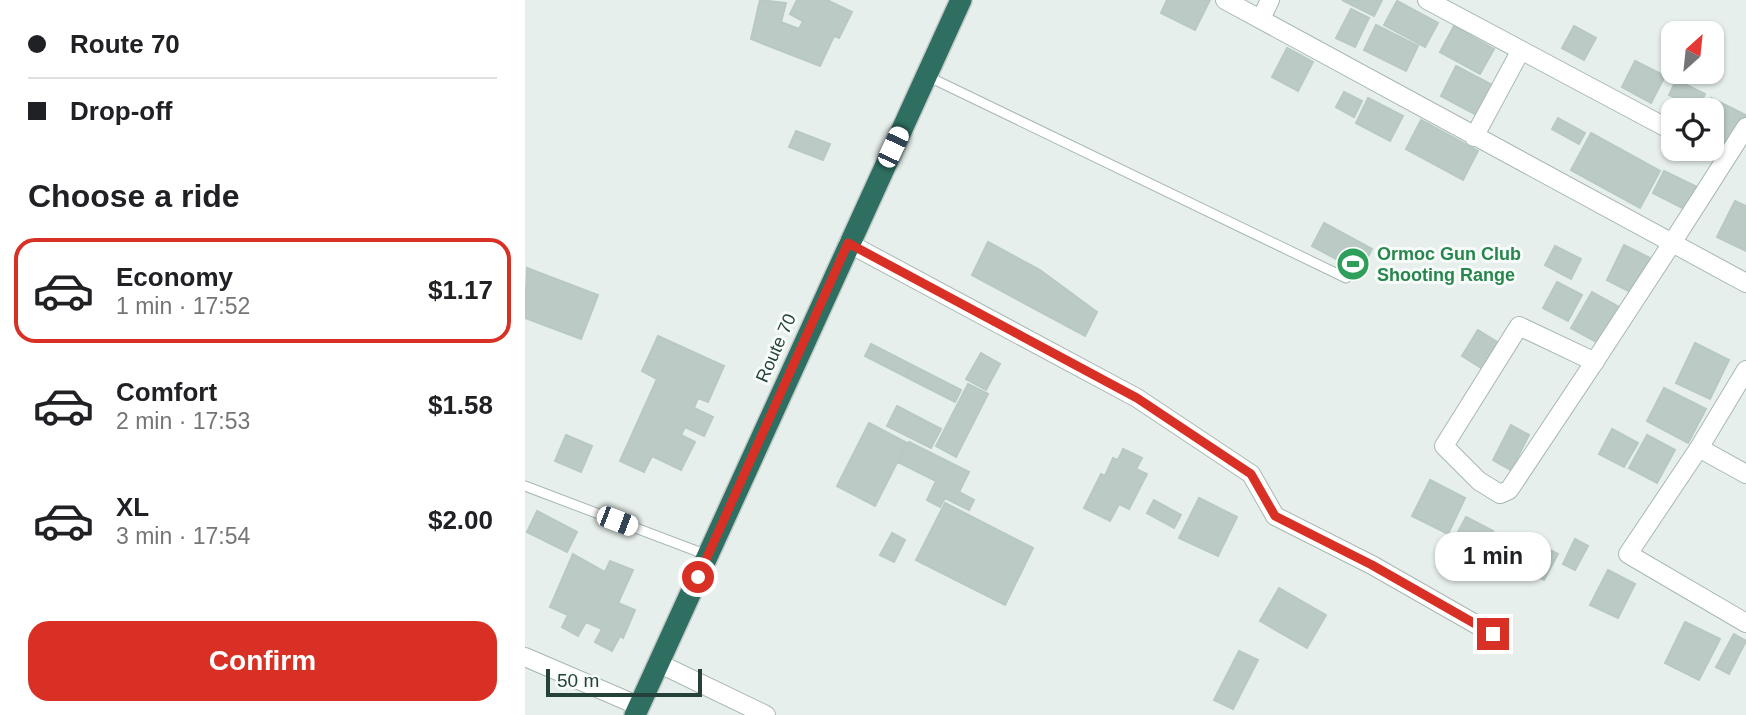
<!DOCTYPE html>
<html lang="en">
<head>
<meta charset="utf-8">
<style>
	:root { --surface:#fff; --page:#f2f2f2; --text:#202124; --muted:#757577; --line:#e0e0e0; --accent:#d93025 }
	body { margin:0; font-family:Arial,sans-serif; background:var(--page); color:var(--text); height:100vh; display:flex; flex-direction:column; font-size:26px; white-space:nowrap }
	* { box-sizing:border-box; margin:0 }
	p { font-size:23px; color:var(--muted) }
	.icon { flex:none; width:38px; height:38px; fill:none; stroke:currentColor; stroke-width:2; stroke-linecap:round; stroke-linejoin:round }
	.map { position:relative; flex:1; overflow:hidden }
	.details { display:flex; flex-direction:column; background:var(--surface); width:525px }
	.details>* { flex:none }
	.guide { display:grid; align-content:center; height:154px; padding:0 28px; background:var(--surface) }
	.needle { width:46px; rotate:27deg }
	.controls { position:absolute; left:1136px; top:21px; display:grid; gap:14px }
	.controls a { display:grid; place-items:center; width:63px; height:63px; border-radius:14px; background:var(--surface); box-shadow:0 2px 5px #0004; font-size:35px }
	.scale { position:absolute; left:21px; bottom:18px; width:156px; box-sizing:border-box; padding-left:7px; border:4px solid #24423a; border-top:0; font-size:19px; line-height:24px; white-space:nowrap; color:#24423a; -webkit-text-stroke:5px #f7fbf9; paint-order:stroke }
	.end { position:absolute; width:32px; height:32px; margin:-16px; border:9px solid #d93025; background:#fff; box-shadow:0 0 0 4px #fff }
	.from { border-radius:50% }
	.bubble { position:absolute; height:49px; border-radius:21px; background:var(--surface); box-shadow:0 2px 5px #0004; font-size:23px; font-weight:600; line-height:49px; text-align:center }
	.car { position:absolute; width:21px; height:42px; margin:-21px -10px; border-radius:9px; box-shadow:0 0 5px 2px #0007; background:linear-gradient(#fff 24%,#345 0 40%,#fff 0 76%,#345 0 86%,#fff 0) }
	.guide b { display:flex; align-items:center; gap:24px; height:66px; font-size:26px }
	.guide b+b { border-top:2px solid var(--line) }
	.guide i { width:18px; height:18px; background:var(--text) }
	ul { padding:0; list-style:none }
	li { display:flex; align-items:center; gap:21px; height:105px; margin:0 14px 10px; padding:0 14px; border:4px solid transparent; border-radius:21px }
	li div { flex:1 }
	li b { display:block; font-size:26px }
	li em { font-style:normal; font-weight:600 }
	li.active { border-color:var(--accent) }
	li>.icon { width:63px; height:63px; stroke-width:1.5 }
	h2 { padding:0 28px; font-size:32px; line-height:84px }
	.primary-button { display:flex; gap:14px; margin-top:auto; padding:14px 28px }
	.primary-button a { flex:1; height:80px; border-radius:21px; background:var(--accent); color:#fff; font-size:28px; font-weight:600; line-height:80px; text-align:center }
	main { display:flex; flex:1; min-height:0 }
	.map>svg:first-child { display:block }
	.building { fill:#bbcac4; stroke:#b8c9c2; stroke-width:2 }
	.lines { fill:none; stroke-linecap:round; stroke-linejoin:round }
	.lane-casing { stroke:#a8b8b2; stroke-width:11 }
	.street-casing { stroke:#a8b8b2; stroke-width:20 }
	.highway-casing { stroke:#c2cac8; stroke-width:24 }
	.lane { stroke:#fff; stroke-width:9 }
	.street { stroke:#fff; stroke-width:18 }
	.highway { stroke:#2f6f62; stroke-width:21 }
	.route { stroke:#d93025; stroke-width:9 }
	.labels { text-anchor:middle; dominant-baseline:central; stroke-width:6; stroke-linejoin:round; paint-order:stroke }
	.leisure-label { font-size:18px; font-weight:bold; fill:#27864d; stroke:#f7fbf9; text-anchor:start }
	.street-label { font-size:18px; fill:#24423a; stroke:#f7fbf9 }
</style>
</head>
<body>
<main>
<section class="details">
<div class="guide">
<b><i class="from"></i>Route 70</b>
<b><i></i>Drop-off</b>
</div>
<h2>Choose a ride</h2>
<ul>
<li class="active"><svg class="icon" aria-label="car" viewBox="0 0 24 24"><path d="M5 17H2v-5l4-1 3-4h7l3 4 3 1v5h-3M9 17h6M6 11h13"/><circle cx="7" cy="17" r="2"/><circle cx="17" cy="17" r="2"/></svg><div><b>Economy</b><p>1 min · 17:52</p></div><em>$1.17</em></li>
<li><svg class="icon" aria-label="car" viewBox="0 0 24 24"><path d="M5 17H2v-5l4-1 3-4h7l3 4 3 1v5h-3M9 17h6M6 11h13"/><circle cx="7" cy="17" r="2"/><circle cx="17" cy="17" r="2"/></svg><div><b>Comfort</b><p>2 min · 17:53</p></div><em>$1.58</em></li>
<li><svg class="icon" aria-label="car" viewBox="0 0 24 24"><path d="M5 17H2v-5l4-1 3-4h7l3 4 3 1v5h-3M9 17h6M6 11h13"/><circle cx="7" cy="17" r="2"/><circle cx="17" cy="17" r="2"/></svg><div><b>XL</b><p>3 min · 17:54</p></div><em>$2.00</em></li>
</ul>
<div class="primary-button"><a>Confirm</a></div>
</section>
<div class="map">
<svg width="1221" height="715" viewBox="0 0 1221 715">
	<rect width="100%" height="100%" fill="#e6efeb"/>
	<path class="building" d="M235,0L261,3L256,22L274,29L278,21L265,14L272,0H302L327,12L314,38L309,36L295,66L226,39Z
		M642,0H685L670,30L636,13Z
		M817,0H857L849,16Z
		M872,1L913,23L900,47L859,25Z
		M826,9L844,18L830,47L811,38Z
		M851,25L893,46L881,71L839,50Z
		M929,26L969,49L955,74L915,52Z
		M1049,26L1071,38L1059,60L1037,48Z
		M762,48L788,62L773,91L747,77Z
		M1110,61L1140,76L1126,103L1097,87Z
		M931,66L971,87L955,117L916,96Z
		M1151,80L1180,94L1173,109L1144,95Z
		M819,92L837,101L829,117L811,107Z
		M843,98L878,116L865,141L831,123Z
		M1186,98L1221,115L1208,146L1186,135V110H1180Z
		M1033,118L1060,133L1054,144L1027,129Z
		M896,120L953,151L938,180L881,149Z
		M271,131L305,144L298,160L264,147Z
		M1066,133L1135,171L1115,208L1046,170Z
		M1139,171L1172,187L1161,210L1128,193Z
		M1210,201L1221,206V251L1192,237Z
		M799,223L847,249L835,272L787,246Z
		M463,242L515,270L572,312L560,336L447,275Z
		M1099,245L1129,260L1111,295L1082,280Z
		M1030,246L1056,259L1046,279L1020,265Z
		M2,268L73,295L56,339L0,318Z
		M1032,282L1057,295L1043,321L1018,308Z
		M1067,292L1094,307L1073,343L1046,328Z
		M953,330L974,343L958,369L937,356Z
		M133,336L199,366L183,402L173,398L169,408L188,417L179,436L160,427L156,435L170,442L156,470L127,456L119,472L95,461L132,379L117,371Z
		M1170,343L1204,360L1185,399L1151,383Z
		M346,344L387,365L381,377L340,356Z
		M456,353L475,364L461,390L441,379Z
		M387,365L436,390L430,402L381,377Z
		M443,384L463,394L431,457L411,446Z
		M1139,388L1181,409L1163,443L1122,421Z
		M372,406L416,429L406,448L362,426Z
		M344,423L382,443L350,506L312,486Z
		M986,425L1004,435L986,470L968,460Z
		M1087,429L1113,443L1099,467L1074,454Z
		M41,435L67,446L56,472L30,461Z
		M1122,435L1150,450L1132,483L1104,468Z
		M384,442L444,472L434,492L449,500L444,510L420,498L415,507L402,500L411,481L373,462Z
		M598,449L617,458L611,469L622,474L604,509L594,504L585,521L559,508L576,474L580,476L588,458L593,460Z
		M905,480L940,498L923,534L887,516Z
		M674,498L712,517L693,556L654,538Z
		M629,500L656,515L649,528L622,513Z
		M420,503L508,548L480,605L391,560Z
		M12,511L52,532L42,552L2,532Z
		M941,517L968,531L953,558L927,543Z
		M367,533L380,540L369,562L355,555Z
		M1001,538L1033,554L1019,580L988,563Z
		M1050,539L1063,546L1050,570L1038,564Z
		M48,554L80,572L85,561L108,570L93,603L110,610L98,638L95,636L87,651L70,642L77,629L61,622L53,636L37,627L43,615L25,607Z
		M1083,570L1110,584L1093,618L1065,605Z
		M754,588L801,615L782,648L735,621Z
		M1160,622L1195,639L1174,680L1140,663Z
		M1209,634L1221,641L1204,674L1191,667Z
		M714,651L733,660L708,709L689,700Z"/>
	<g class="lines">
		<defs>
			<path id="lane" d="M402,76L821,278
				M0,486L182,555"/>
			<path id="street" d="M700,0L1221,283
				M902,0L1142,128
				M736,19L745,0
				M949,137L996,50
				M323,243L612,398L726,474L750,516L847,565L968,634
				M1070,362L994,326L919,446L954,481L975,494L984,490C1065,370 1144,249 1221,127
				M1221,370L1174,448L1103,554L1221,623
				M1174,448L1221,474
				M0,657L114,706
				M133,663L241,715"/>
			<path id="highway" d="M110,715L436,0"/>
		</defs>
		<use href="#lane" class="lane-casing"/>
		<use href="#street" class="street-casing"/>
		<use href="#highway" class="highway-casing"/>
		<use href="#lane" class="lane"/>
		<use href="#street" class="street"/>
		<use href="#highway" class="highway"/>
	</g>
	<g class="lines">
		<path class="route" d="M173,577L323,243L612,398L726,474L750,516L847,565L968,634"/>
	</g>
	<defs>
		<symbol id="stadium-disc" viewBox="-11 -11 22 22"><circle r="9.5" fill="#2e9e5b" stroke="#f7fbf9"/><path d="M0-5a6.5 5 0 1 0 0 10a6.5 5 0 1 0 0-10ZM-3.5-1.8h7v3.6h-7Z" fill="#fff"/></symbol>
	</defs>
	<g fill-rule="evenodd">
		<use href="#stadium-disc" x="809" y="245" width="38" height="38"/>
	</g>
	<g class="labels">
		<g class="leisure-label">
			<text x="852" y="254">Ormoc Gun Club<tspan x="852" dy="21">Shooting Range</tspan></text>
		</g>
		<g class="street-label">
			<text transform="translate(251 348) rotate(-66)">Route 70</text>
		</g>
	</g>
</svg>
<div class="controls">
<a><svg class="needle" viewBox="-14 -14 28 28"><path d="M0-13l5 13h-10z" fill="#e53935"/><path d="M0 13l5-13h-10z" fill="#757577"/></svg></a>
<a><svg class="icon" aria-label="locate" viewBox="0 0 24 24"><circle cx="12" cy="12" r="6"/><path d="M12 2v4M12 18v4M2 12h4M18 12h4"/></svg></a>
</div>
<div class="scale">50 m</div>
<i class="end from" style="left:173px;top:577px"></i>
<i class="end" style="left:968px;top:634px"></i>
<div class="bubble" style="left:910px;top:532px;width:116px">1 min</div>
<i class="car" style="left:368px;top:147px;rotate:25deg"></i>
<i class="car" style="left:92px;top:521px;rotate:111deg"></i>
</div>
</main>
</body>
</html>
